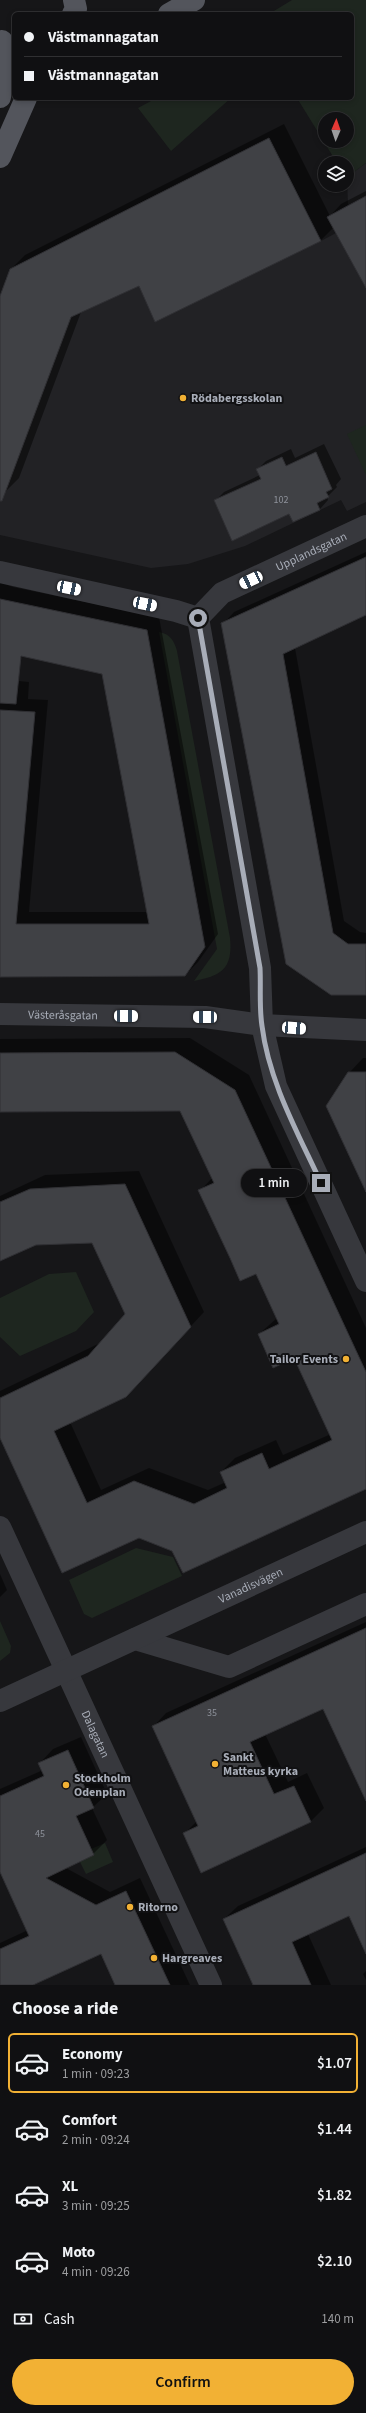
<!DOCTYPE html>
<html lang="en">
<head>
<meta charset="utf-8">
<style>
	:root { --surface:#101012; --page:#19191b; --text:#f1f3f6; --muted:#9c9d9f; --line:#303032; --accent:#f2b134 }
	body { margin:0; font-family:"Source Sans 3",sans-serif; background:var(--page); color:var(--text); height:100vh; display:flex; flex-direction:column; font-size:15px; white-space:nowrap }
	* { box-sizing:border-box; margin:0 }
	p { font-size:13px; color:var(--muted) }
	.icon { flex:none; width:22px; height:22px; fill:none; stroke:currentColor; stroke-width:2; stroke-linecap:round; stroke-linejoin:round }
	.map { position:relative; height:1985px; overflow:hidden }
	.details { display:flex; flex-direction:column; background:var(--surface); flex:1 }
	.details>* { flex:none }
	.guide { position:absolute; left:12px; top:12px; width:342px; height:88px; border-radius:6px; box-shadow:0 2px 6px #0003,0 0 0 1px var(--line); display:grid; align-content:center; height:88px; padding:0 12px; background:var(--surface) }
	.needle { width:26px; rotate:2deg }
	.fabs { position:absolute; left:318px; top:112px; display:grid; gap:8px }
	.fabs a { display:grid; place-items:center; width:36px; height:36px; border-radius:50%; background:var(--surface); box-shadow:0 2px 6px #0003,0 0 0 1px var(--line); font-size:20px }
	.end { position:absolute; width:18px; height:18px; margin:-9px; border:5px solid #a8adb8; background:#111; box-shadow:0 0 0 2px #111 }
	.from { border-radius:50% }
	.bubble { position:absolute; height:28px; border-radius:14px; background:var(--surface); box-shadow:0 2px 6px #0003,0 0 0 1px var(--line); font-size:13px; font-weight:600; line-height:28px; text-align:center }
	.car { position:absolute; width:12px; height:24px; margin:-12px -6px; border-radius:5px; box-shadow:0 0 3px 1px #0007; background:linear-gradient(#fff 24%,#345 0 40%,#fff 0 76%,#345 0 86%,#fff 0) }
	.guide b { display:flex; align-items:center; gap:14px; height:38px; font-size:15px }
	.guide b+b { border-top:1px solid var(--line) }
	.guide i { width:10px; height:10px; background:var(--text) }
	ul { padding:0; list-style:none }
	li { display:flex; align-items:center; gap:12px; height:60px; margin:0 8px 6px; padding:0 4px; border:2px solid transparent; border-radius:6px }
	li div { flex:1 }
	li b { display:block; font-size:15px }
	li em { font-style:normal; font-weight:600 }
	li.selected { border-color:var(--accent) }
	li>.icon { width:36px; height:36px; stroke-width:1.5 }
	h2 { padding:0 12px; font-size:18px; line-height:48px }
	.pay { display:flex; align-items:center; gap:10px; height:44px; padding:0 12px; font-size:15px }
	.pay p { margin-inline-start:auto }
	.primary-button { display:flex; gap:8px; margin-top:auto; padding:8px 12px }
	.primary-button a { flex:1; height:46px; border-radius:24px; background:var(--accent); color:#111; font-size:16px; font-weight:600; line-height:46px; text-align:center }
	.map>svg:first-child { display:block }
	.built { fill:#222225 }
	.green { fill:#1e261f; fill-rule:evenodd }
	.shadow { fill:#0007 }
	.building { fill:#404145; stroke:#303034 }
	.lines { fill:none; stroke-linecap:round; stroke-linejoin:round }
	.minor { stroke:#37383d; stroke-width:22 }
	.major { stroke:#53555c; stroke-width:22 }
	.route { stroke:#a8adb8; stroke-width:5 }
	.poi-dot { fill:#f2b134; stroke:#111113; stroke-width:1.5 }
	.labels { text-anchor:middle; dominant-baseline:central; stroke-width:4; stroke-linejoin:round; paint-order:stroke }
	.number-label { font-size:10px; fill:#8e929b }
	.poi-label { font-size:12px; font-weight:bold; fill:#a8adb8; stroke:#111113; text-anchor:start }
	.street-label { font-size:12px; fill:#a8adb8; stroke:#111113 }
</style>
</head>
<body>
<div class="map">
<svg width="366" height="1985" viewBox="0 0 366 1985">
	<rect width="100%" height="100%" fill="#161618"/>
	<path class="built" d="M269,138L321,241L336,233L327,217L348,205L347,177L366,163V502L347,511L341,500L245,546L188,564L151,568L0,535V296L10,269Z"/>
	<path class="green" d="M292,0H366V163L347,177V163H337L297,98H352V14H269ZM325,119H347V141H325Z
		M150,98H231L171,151L138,108L151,101Z
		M366,425V475L347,434Z
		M159,632C170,634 174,640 177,651L230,938C233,968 222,976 194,981L217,949Z
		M76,1272L94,1312L76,1331L20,1356L0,1337V1298L49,1274Z
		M136,1548L173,1557L182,1576L92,1618L84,1614L69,1580Z
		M0,1621L11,1646L10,1653L0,1661Z
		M105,1843L113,1862L86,1874L80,1862L91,1849Z"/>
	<path class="shadow" d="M284,124L330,216L341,204L366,191V286L334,227L321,240L156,321L139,285L81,312L19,478L5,492L0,490V298L11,269L25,255Z
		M324,444L341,479L336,485L337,487L327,497L328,500L320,509L294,521L290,513L215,501L224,492L260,475L258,469L266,461L291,449L295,458Z
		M366,552V614L295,648L344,921L360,932L366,933V995L331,994L223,624L234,612Z
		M0,582L13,587L159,617L218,934L198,962L185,975L0,976V679L29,682L28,699L48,700L29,912H147L103,673L23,656L20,659L0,652Z
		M190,1038L249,1075L366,1328V1488L173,1550L139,1537L63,1572L0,1436V1391L100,1343L126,1314L93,1242L36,1244L0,1260V1196L45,1175L139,1171L204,1312L140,1381L70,1422L101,1490L149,1468L208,1490L226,1482L221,1472L235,1458L276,1440L283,1455L331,1434L295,1356L259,1334L277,1318L256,1273L200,1191L212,1178L181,1110L0,1111V1039Z
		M363,1058H366V1190L349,1073Z
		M0,1574L7,1590L0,1597Z
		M366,1622V1798L324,1707L265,1734L288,1782L307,1773L324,1808L310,1822L184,1834L197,1821L153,1727L166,1713Z
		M81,1737L107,1794L92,1808L107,1840L93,1854L66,1868L110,1892L140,1878L190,1985H116L102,1953L31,1985H0V1943L28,1930L0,1869V1789L43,1770L40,1763L53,1749Z
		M366,1847V1951L349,1915L308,1934L331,1985H254L224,1919L238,1906Z
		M366,1971V1980L363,1974Z"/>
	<path class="building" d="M269,138L321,241L155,322L139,286L71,317L2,501H0V296L10,269Z
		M366,196V288L327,217Z
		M316,452L332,489L326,492L329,497L317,503L320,510L293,522L289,514L232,541L214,500L261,479L256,469L282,457L286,466Z
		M366,557V615L283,654L333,933L348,944H366V995H331L286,964L221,623Z
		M0,599L147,630L205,947L185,976L0,977V710L35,712L16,924H149L102,674L21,656L16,704L0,703Z
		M175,1052L235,1090L366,1372V1489L183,1573L172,1551L139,1538L62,1573L0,1438V1398L88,1356L125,1314L92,1243L36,1245L0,1261V1202L30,1189L125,1184L191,1327L126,1397L54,1431L87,1503L134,1481L194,1504L227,1488L220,1472L262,1453L269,1469L332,1440L294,1358L273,1368L258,1334L279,1324L256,1274L240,1281L230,1258L198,1190L214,1183L180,1111L0,1112V1053Z
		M348,1072H366V1192L326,1106Z
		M366,1628V1801L323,1709L250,1742L274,1794L294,1786L311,1822L201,1873L183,1833L198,1826L152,1726Z
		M68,1750L94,1808L76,1816L94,1855L46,1878L96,1905L126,1891L170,1985H115L101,1954L33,1985H0V1949L29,1936L0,1872V1796L44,1776L38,1763Z
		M366,1853V1954L349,1916L292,1942L311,1985H253L223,1919Z"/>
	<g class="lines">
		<g class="minor">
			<path d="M0,572L176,611L198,618"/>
			<path d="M198,618L260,968L262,1025L276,1086L366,1281"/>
			<path id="s1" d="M198,618L222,593L366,526"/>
			<path id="s2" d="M0,1014L205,1017L262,1025L366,1030"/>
			<path id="s3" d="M0,1527L211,1985"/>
			<path d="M135,1639L229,1667L366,1604"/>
			<path id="s4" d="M0,1701L366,1532"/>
		</g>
		<path class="major" d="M73,14L76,9L74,0
			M169,14L194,0
			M0,97L3,64L2,41
			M0,157L26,98"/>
	</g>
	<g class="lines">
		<path class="route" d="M198,618L260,968C261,987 259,1007 262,1026C269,1082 298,1133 321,1183"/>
	</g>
	<g class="poi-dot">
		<circle cx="183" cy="398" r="4"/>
		<circle cx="346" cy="1359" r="4"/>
		<circle cx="215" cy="1764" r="4"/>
		<circle cx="66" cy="1785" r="4"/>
		<circle cx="130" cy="1907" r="4"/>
		<circle cx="154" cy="1958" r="4"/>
	</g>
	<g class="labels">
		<g class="number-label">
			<text x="281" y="500">102</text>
			<text x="212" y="1713">35</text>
			<text x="40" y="1834">45</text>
		</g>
		<g class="poi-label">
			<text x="191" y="398">Rödabergsskolan</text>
			<text x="338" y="1359" text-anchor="end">Tailor Events</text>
			<text x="223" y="1757">Sankt<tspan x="223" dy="14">Matteus kyrka</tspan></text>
			<text x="74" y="1778">Stockholm<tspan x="74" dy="14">Odenplan</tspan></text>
			<text x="138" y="1907">Ritorno</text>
			<text x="162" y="1958">Hargreaves</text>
		</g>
		<g class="street-label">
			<text stroke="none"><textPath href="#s1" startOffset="133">Upplandsgatan</textPath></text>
			<text stroke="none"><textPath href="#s2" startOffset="63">Västeråsgatan</textPath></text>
			<text stroke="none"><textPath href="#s4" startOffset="276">Vanadisvägen</textPath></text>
			<text stroke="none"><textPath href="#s3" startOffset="228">Dalagatan</textPath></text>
		</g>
	</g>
</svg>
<div class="fabs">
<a><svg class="needle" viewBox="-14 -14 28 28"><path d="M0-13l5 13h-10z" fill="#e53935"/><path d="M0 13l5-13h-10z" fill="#9c9d9f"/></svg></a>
<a><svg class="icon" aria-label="layers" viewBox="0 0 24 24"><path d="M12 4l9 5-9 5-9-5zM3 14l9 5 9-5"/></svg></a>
</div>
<i class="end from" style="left:198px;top:618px"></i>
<i class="end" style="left:321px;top:1183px"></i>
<div class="bubble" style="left:241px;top:1169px;width:66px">1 min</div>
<i class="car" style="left:251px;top:580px;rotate:245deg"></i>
<i class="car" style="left:69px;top:588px;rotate:102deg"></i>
<i class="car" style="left:145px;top:604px;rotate:102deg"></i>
<i class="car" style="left:126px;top:1016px;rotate:91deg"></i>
<i class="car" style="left:205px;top:1017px;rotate:271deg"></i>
<i class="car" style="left:294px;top:1028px;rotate:94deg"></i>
<div class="guide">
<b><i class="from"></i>Västmannagatan</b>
<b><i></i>Västmannagatan</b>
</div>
</div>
<section class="details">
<h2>Choose a ride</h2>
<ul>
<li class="selected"><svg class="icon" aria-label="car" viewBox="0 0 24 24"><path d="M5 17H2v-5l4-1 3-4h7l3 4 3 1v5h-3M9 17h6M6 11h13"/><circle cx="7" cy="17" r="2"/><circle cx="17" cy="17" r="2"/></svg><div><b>Economy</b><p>1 min · 09:23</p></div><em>$1.07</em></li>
<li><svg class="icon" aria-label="car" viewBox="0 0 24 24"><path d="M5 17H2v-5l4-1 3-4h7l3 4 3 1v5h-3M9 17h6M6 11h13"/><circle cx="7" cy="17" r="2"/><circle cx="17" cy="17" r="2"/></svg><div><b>Comfort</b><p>2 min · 09:24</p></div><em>$1.44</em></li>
<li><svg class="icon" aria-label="car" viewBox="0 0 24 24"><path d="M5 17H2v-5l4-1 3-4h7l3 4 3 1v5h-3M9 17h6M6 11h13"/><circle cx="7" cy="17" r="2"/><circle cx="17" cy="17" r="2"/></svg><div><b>XL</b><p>3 min · 09:25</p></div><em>$1.82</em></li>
<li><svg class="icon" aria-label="car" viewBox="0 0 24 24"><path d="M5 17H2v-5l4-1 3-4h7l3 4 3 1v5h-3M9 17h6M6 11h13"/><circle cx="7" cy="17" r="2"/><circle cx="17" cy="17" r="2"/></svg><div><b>Moto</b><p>4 min · 09:26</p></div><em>$2.10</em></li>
</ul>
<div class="pay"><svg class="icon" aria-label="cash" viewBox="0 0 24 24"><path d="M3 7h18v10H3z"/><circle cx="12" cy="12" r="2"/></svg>Cash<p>140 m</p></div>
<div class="primary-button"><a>Confirm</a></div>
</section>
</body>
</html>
